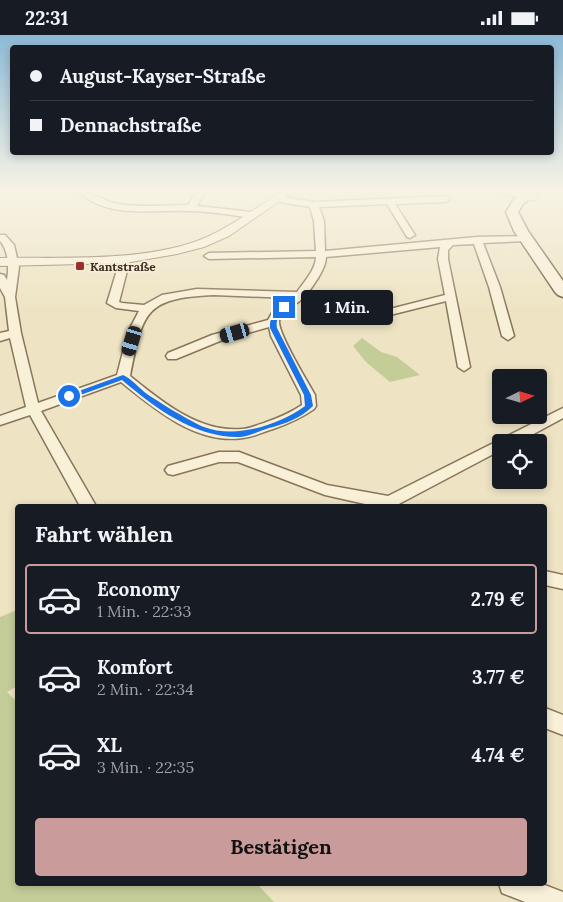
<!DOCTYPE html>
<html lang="de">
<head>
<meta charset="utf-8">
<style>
	:root { --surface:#171b24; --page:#20242c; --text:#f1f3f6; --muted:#9ea1a6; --line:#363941; --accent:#c99b9b }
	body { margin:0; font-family:Lora,serif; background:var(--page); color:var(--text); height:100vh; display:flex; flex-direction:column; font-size:19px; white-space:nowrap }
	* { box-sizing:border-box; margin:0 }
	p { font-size:16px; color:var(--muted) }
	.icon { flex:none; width:28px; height:28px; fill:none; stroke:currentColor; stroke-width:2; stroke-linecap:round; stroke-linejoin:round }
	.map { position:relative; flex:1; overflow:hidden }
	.drawer { position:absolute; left:15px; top:469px; width:532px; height:382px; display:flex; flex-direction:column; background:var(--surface); border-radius:5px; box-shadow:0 2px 8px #0003 }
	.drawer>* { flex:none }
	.guide { position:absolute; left:10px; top:10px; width:544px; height:110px; border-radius:5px; box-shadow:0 2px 8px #0003; display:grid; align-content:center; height:110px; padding:0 20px; background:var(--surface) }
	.needle { width:32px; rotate:85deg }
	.controls { position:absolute; left:492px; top:334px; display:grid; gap:10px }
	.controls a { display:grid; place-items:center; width:55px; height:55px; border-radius:5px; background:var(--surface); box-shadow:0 2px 8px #0003; font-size:25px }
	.end { position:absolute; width:22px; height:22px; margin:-11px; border:6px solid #1a73e8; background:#fff; box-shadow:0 0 0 2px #fff }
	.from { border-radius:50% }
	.bubble { position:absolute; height:35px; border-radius:5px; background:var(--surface); box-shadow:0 2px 8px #0003; font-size:16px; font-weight:800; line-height:35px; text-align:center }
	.car { position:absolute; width:15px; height:30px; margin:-15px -8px; border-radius:6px; box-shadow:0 0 4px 1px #0007; background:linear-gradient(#222 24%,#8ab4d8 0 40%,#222 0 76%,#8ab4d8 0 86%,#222 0) }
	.guide b { display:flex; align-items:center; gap:18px; height:48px; font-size:19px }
	.guide b+b { border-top:1px solid var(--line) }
	.guide i { width:12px; height:12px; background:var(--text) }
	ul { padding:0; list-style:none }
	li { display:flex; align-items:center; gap:15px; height:70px; margin:0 10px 8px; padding:0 10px; border:2px solid transparent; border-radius:5px }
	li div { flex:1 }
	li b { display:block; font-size:19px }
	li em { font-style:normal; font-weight:800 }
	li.current { border-color:var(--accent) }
	li>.icon { width:45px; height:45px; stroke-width:1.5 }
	h2 { padding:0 20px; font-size:22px; line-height:60px }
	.button { display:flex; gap:10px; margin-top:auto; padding:10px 20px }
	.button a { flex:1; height:58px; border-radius:5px; background:var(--accent); color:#111; font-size:20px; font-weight:800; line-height:58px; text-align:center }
	.status { display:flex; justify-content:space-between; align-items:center; height:35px; padding:0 25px; background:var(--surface); direction:ltr }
	.status svg { height:14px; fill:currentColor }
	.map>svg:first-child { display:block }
	.green { fill:#c4cc98 }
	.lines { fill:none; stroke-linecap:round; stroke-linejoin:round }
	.minor-casing { stroke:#89755b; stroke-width:3 }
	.tertiary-casing { stroke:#89755b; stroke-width:2 }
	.secondary-casing { stroke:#6b563e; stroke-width:3 }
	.minor { fill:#f9f0d8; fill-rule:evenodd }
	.tertiary { fill:#f9f0d8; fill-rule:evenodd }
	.secondary { fill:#f9f0d8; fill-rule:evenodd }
	.route { fill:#1a73e8 }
	.poi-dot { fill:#982f2b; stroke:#f6edd4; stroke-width:2 }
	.labels { text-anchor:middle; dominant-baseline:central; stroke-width:4; stroke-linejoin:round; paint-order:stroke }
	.far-poi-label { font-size:12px; font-weight:bold; fill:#392d1f; stroke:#f6edd4; text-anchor:start }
</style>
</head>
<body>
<div class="status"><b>22:31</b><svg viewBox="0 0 49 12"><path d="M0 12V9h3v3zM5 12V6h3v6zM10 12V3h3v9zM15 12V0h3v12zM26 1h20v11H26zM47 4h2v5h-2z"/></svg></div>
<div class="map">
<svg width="563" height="867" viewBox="0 0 563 867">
	<rect width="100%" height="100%" fill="#eee4c4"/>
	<path class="green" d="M362,303L381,317L397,322L420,340L390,347L366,327L353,311Z
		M17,575V651L7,657L17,667L18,849H257L274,867H0V582Z"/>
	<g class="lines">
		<defs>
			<path id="minor" d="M79,156C93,156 104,167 118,169C141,173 165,170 188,170L197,156H205L197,171L252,177L257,180L252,183C231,180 211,176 190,176C155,174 106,185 79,156Z
				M276,161L314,167L446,161L450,164L446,167L395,169L415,200L410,203L407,202L387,169L319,172L324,186L325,216L477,202L528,201L530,203L525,206L483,208L500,252L514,301L508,305L502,301L489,252L474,209L453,210L448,215V224L470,332L464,336L458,332L446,266L390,280L384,277L386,275L445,260L438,224L440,212L326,222C326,234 312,253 304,262C298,269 280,277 279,286C278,299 308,347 315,360L316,371L314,374C301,383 288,389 273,394C263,397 254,402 243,403C197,410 154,374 121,347L41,376L96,471H80L30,380L0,390V381L26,372L10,303L0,306V298L9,296L5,262L0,253V239L4,240L7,245C9,232 9,216 0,206V200H5L14,210L19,232L15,262L21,298L38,368L117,340L128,297L139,276L116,273L107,268L121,222H129L130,224L119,267L122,268L144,270L162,260L197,254L297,257C304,247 316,234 316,222L209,224L204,221L209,218L316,216L314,186L310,172L273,166L272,164ZM214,260L290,263L272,278L268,285L212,300L168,318L166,321L168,324H176L220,306L269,292L271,301L301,360L302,370C290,378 278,383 264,388C257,390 249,394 242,394C199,398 161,366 130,341C143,277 144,263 214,260Z
				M563,373V383L517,408H501V415L395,471H374L325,460L238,427H219L173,440L168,439L165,435L168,431L219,417H239L327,450L388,461Z
				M545,536L563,540V554L545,550Z
				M545,673L563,680V700L545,693Z
				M499,849H542L563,857V867H525L502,858Z"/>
			<path id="tertiary" d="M282,156H294L229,201L204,212L177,219L125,228L0,231V223C61,222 139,227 197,206C227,195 254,174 282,156Z
				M498,156H517L538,161L539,163L534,166L499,158Z"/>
			<path id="secondary" d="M525,156H539L523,169L518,177L528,196L563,246V262L558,260L555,257L514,196L506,177L514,164Z"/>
		</defs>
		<use href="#minor" class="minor-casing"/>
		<use href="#tertiary" class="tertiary-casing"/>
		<use href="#secondary" class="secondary-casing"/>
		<use href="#minor" class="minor"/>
		<use href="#tertiary" class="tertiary"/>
		<use href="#secondary" class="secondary"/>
	</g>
	<linearGradient id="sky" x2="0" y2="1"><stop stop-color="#8db9d6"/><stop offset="0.56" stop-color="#f7f3e4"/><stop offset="1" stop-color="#f7f3e4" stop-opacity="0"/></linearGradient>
	<rect width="563" height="277" fill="url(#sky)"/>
	<path class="route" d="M282,271L287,272C281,279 275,283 277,293L311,360L313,371C301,383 285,389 269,393C260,396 249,401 240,402C195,403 155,373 122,345L72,363L65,361L123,340C132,344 139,353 147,359C159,367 191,387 204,392C236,404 279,390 305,371L304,360L270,293C269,283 275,278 282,271Z"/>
	<rect class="poi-dot" x="75" y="226" width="10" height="10" rx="2.5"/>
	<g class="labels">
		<g class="far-poi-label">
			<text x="90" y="231">Kantstraße</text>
		</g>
	</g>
</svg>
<div class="controls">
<a><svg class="needle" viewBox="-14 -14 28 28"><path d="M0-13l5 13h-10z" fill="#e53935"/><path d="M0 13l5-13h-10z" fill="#9ea1a6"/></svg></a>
<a><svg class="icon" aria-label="locate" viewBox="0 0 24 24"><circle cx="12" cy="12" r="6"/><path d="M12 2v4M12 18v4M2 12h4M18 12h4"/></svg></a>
</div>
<i class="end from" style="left:69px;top:361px"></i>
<i class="end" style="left:284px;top:272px"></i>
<div class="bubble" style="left:301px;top:255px;width:92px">1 Min.</div>
<i class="car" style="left:235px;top:298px;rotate:254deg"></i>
<i class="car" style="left:132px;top:306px;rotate:197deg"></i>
<div class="guide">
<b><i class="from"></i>August-Kayser-Straße</b>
<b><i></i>Dennachstraße</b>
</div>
<section class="drawer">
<h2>Fahrt wählen</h2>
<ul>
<li class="current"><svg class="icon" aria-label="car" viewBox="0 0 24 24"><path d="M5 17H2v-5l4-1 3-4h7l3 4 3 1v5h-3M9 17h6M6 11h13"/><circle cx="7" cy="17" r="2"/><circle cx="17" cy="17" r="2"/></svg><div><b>Economy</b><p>1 Min. · 22:33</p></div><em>2.79 €</em></li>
<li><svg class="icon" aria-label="car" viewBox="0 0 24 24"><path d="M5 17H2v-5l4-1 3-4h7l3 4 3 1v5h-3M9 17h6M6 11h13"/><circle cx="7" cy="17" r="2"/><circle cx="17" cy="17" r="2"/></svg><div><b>Komfort</b><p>2 Min. · 22:34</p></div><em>3.77 €</em></li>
<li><svg class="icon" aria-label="car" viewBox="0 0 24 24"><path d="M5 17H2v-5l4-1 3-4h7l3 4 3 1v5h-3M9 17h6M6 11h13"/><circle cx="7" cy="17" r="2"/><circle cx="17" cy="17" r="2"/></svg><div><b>XL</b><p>3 Min. · 22:35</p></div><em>4.74 €</em></li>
</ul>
<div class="button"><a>Bestätigen</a></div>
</section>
</div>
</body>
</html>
